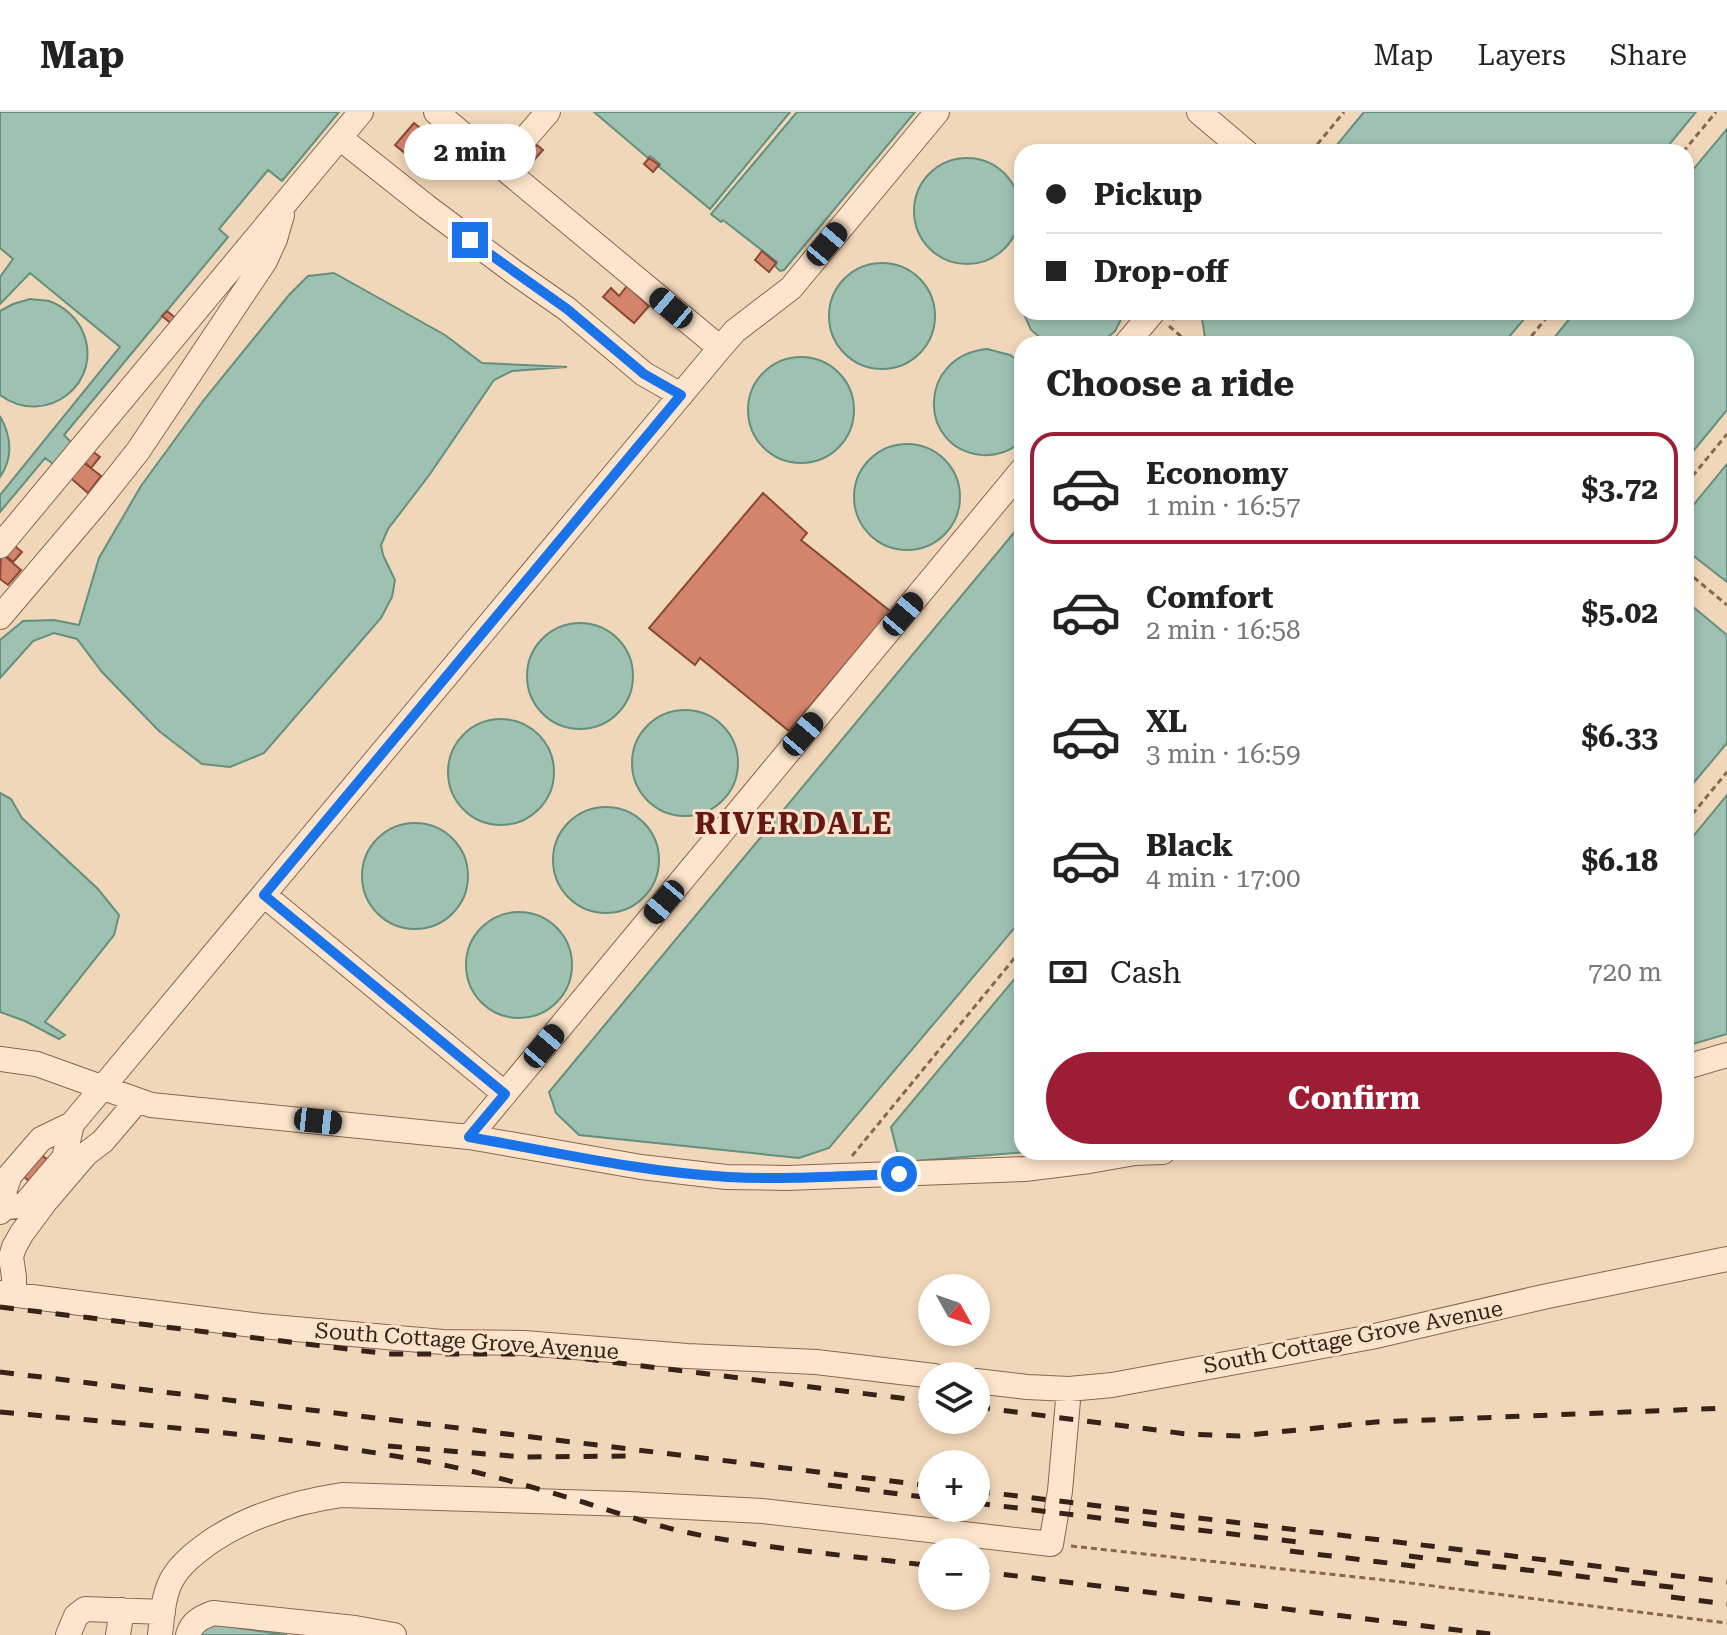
<!DOCTYPE html>
<html lang="en">
<head>
<meta charset="utf-8">
<style>
	:root { --surface:#fff; --page:#f2f2f2; --text:#222; --muted:#767676; --line:#e0e0e0; --accent:#9d1d34 }
	body { margin:0; font-family:"Roboto Serif",serif; background:var(--page); color:var(--text); height:100vh; display:flex; flex-direction:column; font-size:30px; white-space:nowrap }
	* { box-sizing:border-box; margin:0 }
	p { font-size:26px; color:var(--muted) }
	.icon { flex:none; width:44px; height:44px; fill:none; stroke:currentColor; stroke-width:2; stroke-linecap:round; stroke-linejoin:round }
	.map { position:relative; flex:1; overflow:hidden }
	.sheet { position:absolute; left:1014px; top:224px; width:680px; height:824px; display:flex; flex-direction:column; background:var(--surface); border-radius:24px; box-shadow:0 4px 12px #0003 }
	.sheet>* { flex:none }
	.banner { position:absolute; left:1014px; top:32px; width:680px; height:176px; border-radius:24px; box-shadow:0 4px 12px #0003; display:grid; align-content:center; height:176px; padding:0 32px; background:var(--surface) }
	.needle { width:52px; rotate:130deg }
	.fabs { position:absolute; left:918px; top:1162px; display:grid; gap:16px }
	.fabs a { display:grid; place-items:center; width:72px; height:72px; border-radius:50%; background:var(--surface); box-shadow:0 4px 12px #0003; font-size:40px }
	.end { position:absolute; width:36px; height:36px; margin:-18px; border:10px solid #1a73e8; background:#fff; box-shadow:0 0 0 4px #fff }
	.from { border-radius:50% }
	.bubble { position:absolute; height:56px; border-radius:28px; background:var(--surface); box-shadow:0 4px 12px #0003; font-size:26px; font-weight:700; line-height:56px; text-align:center }
	.car { position:absolute; width:24px; height:48px; margin:-24px -12px; border-radius:10px; box-shadow:0 0 6px 2px #0007; background:linear-gradient(#222 24%,#8ab4d8 0 40%,#222 0 76%,#8ab4d8 0 86%,#222 0) }
	.banner b { display:flex; align-items:center; gap:28px; height:76px; font-size:30px }
	.banner b+b { border-top:2px solid var(--line) }
	.banner i { width:20px; height:20px; background:var(--text) }
	ul { padding:0; list-style:none }
	li { display:flex; align-items:center; gap:24px; height:112px; margin:0 16px 12px; padding:0 16px; border:4px solid transparent; border-radius:24px }
	li div { flex:1 }
	li b { display:block; font-size:30px }
	li em { font-style:normal; font-weight:700 }
	li.current { border-color:var(--accent) }
	li>.icon { width:72px; height:72px; stroke-width:1.5 }
	h2 { padding:0 32px; font-size:36px; line-height:96px }
	.pay { display:flex; align-items:center; gap:20px; height:88px; padding:0 32px; font-size:30px }
	.pay p { margin-inline-start:auto }
	.cta { display:flex; gap:16px; margin-top:auto; padding:16px 32px }
	.cta a { flex:1; height:92px; border-radius:48px; background:var(--accent); color:#fff; font-size:32px; font-weight:700; line-height:92px; text-align:center }
	header { display:flex; align-items:center; gap:48px; box-sizing:border-box; height:112px; padding:0 40px; background:var(--surface); border-bottom:2px solid var(--line) }
	header strong { font-size:38px }
	nav { display:flex; gap:44px; margin-inline-start:auto; font-size:28px }
	.map>svg:first-child { display:block }
	.water { fill:#9ec1b1; stroke:#658f7d; stroke-width:2 }
	.building { fill:#d3846b; stroke:#8a4936; stroke-width:2 }
	.lines { fill:none; stroke-linecap:round; stroke-linejoin:round }
	.minor-casing { stroke:#896652; stroke-width:26 }
	.path { stroke:#896652; stroke-width:3; stroke-dasharray:6 4; stroke-linecap:butt }
	.minor { stroke:#fce5cc; stroke-width:24 }
	.rail { stroke:#362219; stroke-width:5; stroke-dasharray:14 14; stroke-linecap:butt }
	.route { stroke:#1a73e8; stroke-width:10 }
	.labels { text-anchor:middle; dominant-baseline:central; stroke-width:6; stroke-linejoin:round; paint-order:stroke }
	.street-label { font-size:22px; fill:#362219; stroke:#f8e2c9 }
	.district-label { font-size:30px; font-weight:bold; letter-spacing:2px; fill:#671715; stroke:#f8e2c9 }
</style>
</head>
<body>
<header>
<strong>Map</strong>
<nav><a>Map</a><a>Layers</a><a>Share</a></nav>
</header>
<div class="map">
<svg width="1727" height="1523" viewBox="0 0 1727 1523">
	<rect width="100%" height="100%" fill="#f1d7b9"/>
	<path class="water" d="M0,0H339L282,69L268,58L219,117L228,125L64,323L75,334L57,355L45,346L0,400V383L120,235L30,161L0,192V165L13,147L0,136Z
		M594,0H790L710,97L658,54L660,52L650,44L648,46Z
		M797,0H915L784,158L780,159L775,154L777,150L723,108L721,110L711,102Z
		M1364,0H1696L1663,40H1331Z
		M1727,17V298L1686,348V232H1549L1575,200H1686V66Z
		M914 99a53 53 0 1 1 106 0a53 53 0 1 1-106 0Z
		M829 204a53 53 0 1 1 106 0a53 53 0 1 1-106 0Z
		M334,161L445,223L482,251L567,255L512,259L494,268L430,362L388,417L381,433L383,443L395,468L392,485L381,506L264,641L230,655L202,652L159,619L102,560L77,527L54,521L33,529L0,566V528L23,509L54,508L79,513L99,446L141,374L203,289L289,183L308,164Z
		M30,187C36,188 44,188 49,189C63,194 76,205 82,218C106,270 46,317 0,283V199L13,192Z
		M1023,200H1125L1115,219L1100,232H1048L1031,218Z
		M1201,200H1530L1503,232H1212L1205,226Z
		M987,237L1010,243L1022,251V329C1011,339 997,344 982,343C917,337 917,244 987,237Z
		M748 298a53 53 0 1 1 106 0a53 53 0 1 1-106 0Z
		M0,304C11,324 14,345 0,365Z
		M854 385a53 53 0 1 1 106 0a53 53 0 1 1-106 0Z
		M1727,352V470L1686,438V402Z
		M1022,411V807L829,1036L799,1046L579,1023L556,1001L549,980Z
		M1686,489L1727,523V631L1686,680Z
		M527 564a53 53 0 1 1 106 0a53 53 0 1 1-106 0Z
		M632 651a53 53 0 1 1 106 0a53 53 0 1 1-106 0Z
		M448 660a53 53 0 1 1 106 0a53 53 0 1 1-106 0Z
		M0,681L11,687L22,706L98,777L119,803L114,823L45,910L65,923L59,927L25,909L0,900Z
		M1727,683V922L1686,934V733Z
		M553 748a53 53 0 1 1 106 0a53 53 0 1 1-106 0Z
		M362 764a53 53 0 1 1 106 0a53 53 0 1 1-106 0Z
		M466 853a53 53 0 1 1 106 0a53 53 0 1 1-106 0Z
		M1022,858V1040H1027L914,1049L897,1039L891,1015Z
		M211,1512L287,1523H194Z"/>
	<path class="building" d="M414,11L450,41L432,63L395,33Z
		M537,33L543,38L533,49L527,44Z
		M649,46L659,53L653,60L644,52Z
		M762,139L776,151L769,160L755,148Z
		M627,174L649,194L634,211L603,185L611,176L619,184Z
		M167,199L179,209L174,214L162,204Z
		M88,336L100,345L91,356L80,346Z
		M79,347L101,364L88,381L66,362Z
		M763,381L807,421L801,428L890,499L789,619L700,546L695,553L649,516Z
		M10,430L22,440L13,450L2,440Z
		M1,441L21,458L8,473L0,467Z
		M40,1042L48,1048L30,1070L22,1063Z"/>
	<g class="lines">
		<defs>
			<path id="minor" d="M436,0L720,236
				M1199,0L1246,40
				M340,26L427,95L514,160L567,197L644,262L681,283
				M501,54L548,0
				M1126,232L1153,200
				M0,434L361,0
				M0,505L96,392L138,339L265,149L275,127L282,103
				M264,783L505,982
				M0,947L37,952L151,993L469,1025L641,1055L726,1065L787,1066L1025,1057L1089,1049L1135,1041L1163,1040
				M1686,955L1727,943
				M469,1025L1022,358
				M0,1096L24,1093L64,1046L72,1012L720,236L735,219L791,176L937,0
				M0,1100L3,1097L5,1077L10,1063L41,1027L72,1012
				M0,1181L261,1214L443,1230L524,1231L687,1244L816,1250L934,1264
				M14,1183V1165L11,1145L14,1135L22,1121L45,1090L86,1042L103,1029L137,989
				M976,1269L1027,1275L1069,1277L1112,1273L1371,1225L1543,1185L1727,1147
				M68,1523L76,1504L85,1497L163,1500
				M118,1523L122,1498
				M160,1523C162,1506 163,1485 171,1469C180,1452 195,1441 210,1430C250,1403 294,1390 342,1383L628,1392L762,1399L1051,1432L1060,1379L1069,1277
				M188,1523C192,1510 200,1506 213,1501L355,1516L394,1523"/>
		</defs>
		<use href="#minor" class="minor-casing"/>
		<path class="path" d="M1311,40L1344,0
			M1683,40L1716,0
			M1172,208L1179,200
			M1169,214L1190,232
			M1525,232L1551,200
			M1686,372L1727,322
			M1686,459L1727,493
			M1686,710L1727,660
			M852,1044L1022,837
			M1071,1434L1402,1470L1727,1511"/>
		<use href="#minor" class="minor"/>
		<path class="rail" d="M0,1195L389,1242H529L579,1246L932,1290
			M0,1260L932,1374
			M976,1295L1187,1322L1239,1324L1376,1310L1727,1296
			M0,1300C145,1313 291,1324 434,1351C485,1361 536,1376 586,1391C617,1401 648,1411 680,1419C762,1437 848,1443 932,1454
			M388,1334L524,1345L628,1344
			M828,1373L932,1386
			M976,1379L1727,1470
			M976,1391L1306,1431
			M1290,1439L1421,1455
			M1409,1444L1687,1477
			M976,1459L1498,1523
			M1671,1485L1727,1492"/>
	</g>
	<g class="lines">
		<path class="route" d="M470,128L567,197L644,262L681,283L264,783L505,982L469,1025C554,1040 641,1060 728,1065C785,1068 842,1064 899,1062"/>
	</g>
	<g class="labels">
		<g class="street-label">
			<text transform="translate(1353 1225) rotate(-11)">South Cottage Grove Avenue</text>
			<text transform="translate(467 1229) rotate(4)">South Cottage Grove Avenue</text>
		</g>
		<g class="district-label">
			<text x="794" y="711">RIVERDALE</text>
		</g>
	</g>
</svg>
<div class="fabs">
<a><svg class="needle" viewBox="-14 -14 28 28"><path d="M0-13l5 13h-10z" fill="#e53935"/><path d="M0 13l5-13h-10z" fill="#767676"/></svg></a>
<a><svg class="icon" aria-label="layers" viewBox="0 0 24 24"><path d="M12 4l9 5-9 5-9-5zM3 14l9 5 9-5"/></svg></a>
<a>+</a>
<a>−</a>
</div>
<i class="end from" style="left:899px;top:1062px"></i>
<i class="end" style="left:470px;top:128px"></i>
<div class="bubble" style="left:404px;top:12px;width:132px">2 min</div>
<i class="car" style="left:827px;top:132px;rotate:40deg"></i>
<i class="car" style="left:671px;top:196px;rotate:310deg"></i>
<i class="car" style="left:903px;top:502px;rotate:40deg"></i>
<i class="car" style="left:803px;top:622px;rotate:40deg"></i>
<i class="car" style="left:664px;top:790px;rotate:220deg"></i>
<i class="car" style="left:544px;top:934px;rotate:40deg"></i>
<i class="car" style="left:318px;top:1009px;rotate:96deg"></i>
<div class="banner">
<b><i class="from"></i>Pickup</b>
<b><i></i>Drop-off</b>
</div>
<section class="sheet">
<h2>Choose a ride</h2>
<ul>
<li class="current"><svg class="icon" aria-label="car" viewBox="0 0 24 24"><path d="M5 17H2v-5l4-1 3-4h7l3 4 3 1v5h-3M9 17h6M6 11h13"/><circle cx="7" cy="17" r="2"/><circle cx="17" cy="17" r="2"/></svg><div><b>Economy</b><p>1 min · 16:57</p></div><em>$3.72</em></li>
<li><svg class="icon" aria-label="car" viewBox="0 0 24 24"><path d="M5 17H2v-5l4-1 3-4h7l3 4 3 1v5h-3M9 17h6M6 11h13"/><circle cx="7" cy="17" r="2"/><circle cx="17" cy="17" r="2"/></svg><div><b>Comfort</b><p>2 min · 16:58</p></div><em>$5.02</em></li>
<li><svg class="icon" aria-label="car" viewBox="0 0 24 24"><path d="M5 17H2v-5l4-1 3-4h7l3 4 3 1v5h-3M9 17h6M6 11h13"/><circle cx="7" cy="17" r="2"/><circle cx="17" cy="17" r="2"/></svg><div><b>XL</b><p>3 min · 16:59</p></div><em>$6.33</em></li>
<li><svg class="icon" aria-label="car" viewBox="0 0 24 24"><path d="M5 17H2v-5l4-1 3-4h7l3 4 3 1v5h-3M9 17h6M6 11h13"/><circle cx="7" cy="17" r="2"/><circle cx="17" cy="17" r="2"/></svg><div><b>Black</b><p>4 min · 17:00</p></div><em>$6.18</em></li>
</ul>
<div class="pay"><svg class="icon" aria-label="cash" viewBox="0 0 24 24"><path d="M3 7h18v10H3z"/><circle cx="12" cy="12" r="2"/></svg>Cash<p>720 m</p></div>
<div class="cta"><a>Confirm</a></div>
</section>
</div>
</body>
</html>
